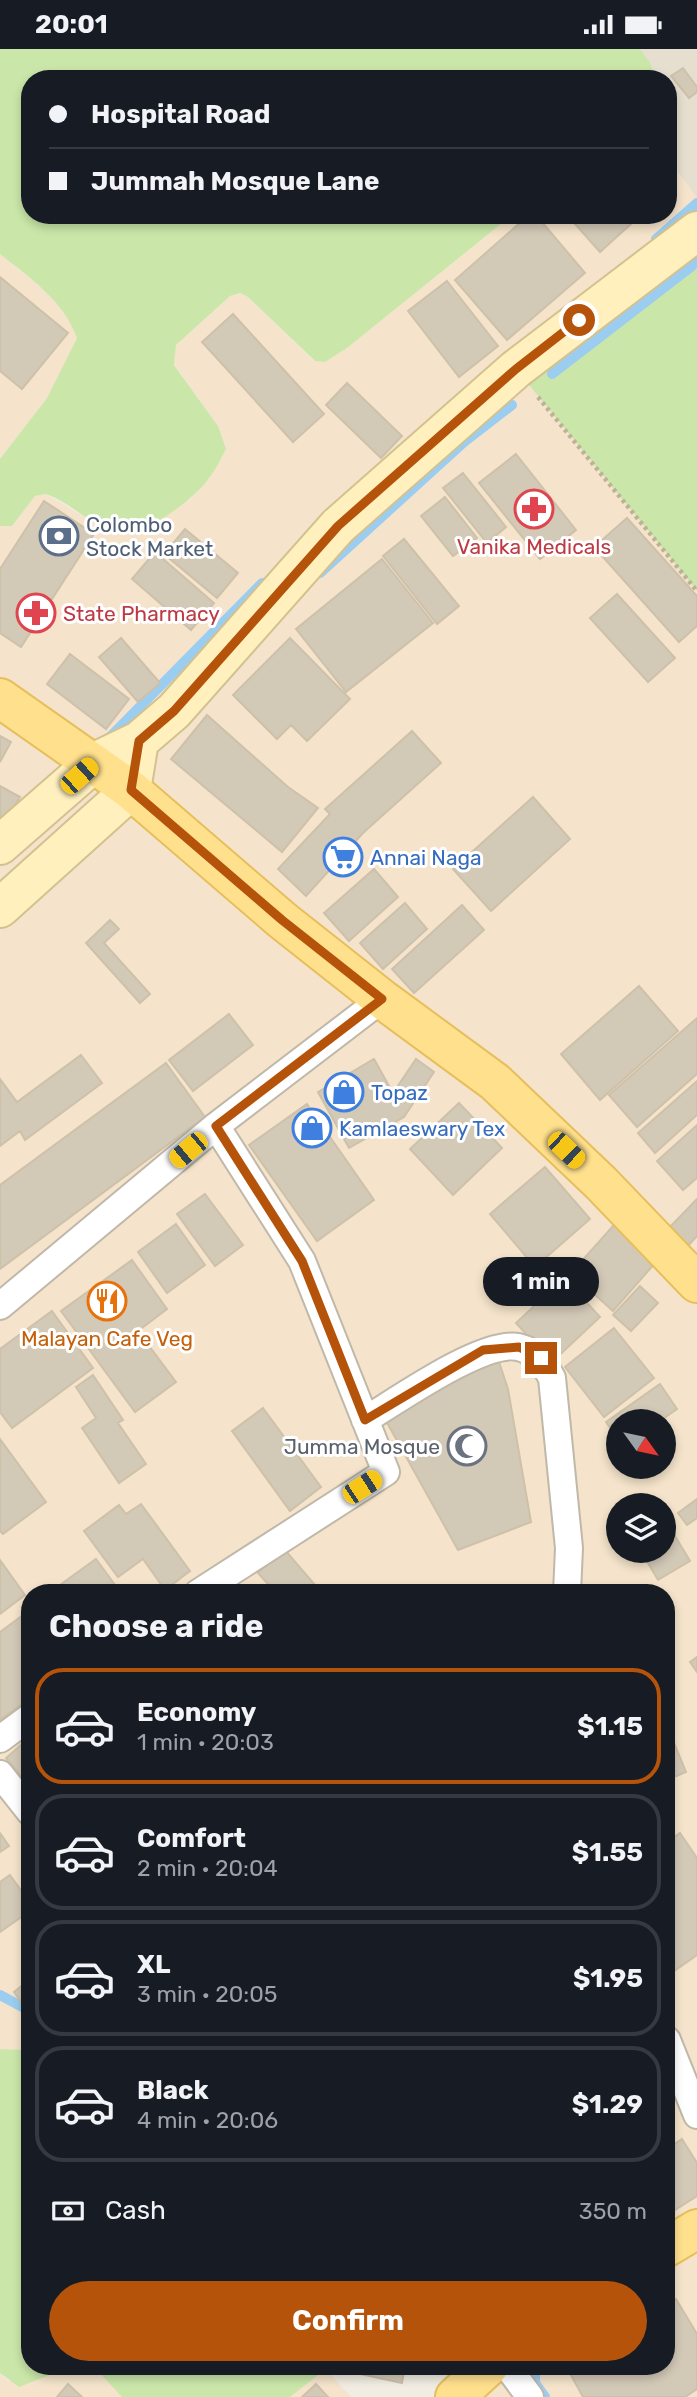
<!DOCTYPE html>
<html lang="en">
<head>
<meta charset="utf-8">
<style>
	:root { --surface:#171b24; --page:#20242c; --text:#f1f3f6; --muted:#9ea1a6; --line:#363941; --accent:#b45309 }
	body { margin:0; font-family:Rubik,sans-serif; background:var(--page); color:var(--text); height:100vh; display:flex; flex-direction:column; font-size:26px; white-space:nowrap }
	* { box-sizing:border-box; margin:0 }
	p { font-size:23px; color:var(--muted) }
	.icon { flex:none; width:38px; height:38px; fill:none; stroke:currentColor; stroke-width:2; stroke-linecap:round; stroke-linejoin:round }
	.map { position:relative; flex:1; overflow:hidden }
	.side { position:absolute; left:21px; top:1535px; width:654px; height:791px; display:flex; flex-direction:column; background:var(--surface); border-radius:28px; box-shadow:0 4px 10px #0003 }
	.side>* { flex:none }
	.guide { position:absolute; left:21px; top:21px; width:656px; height:154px; border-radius:28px; box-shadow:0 4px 10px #0003; display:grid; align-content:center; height:154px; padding:0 28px; background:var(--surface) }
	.needle { width:46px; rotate:123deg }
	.controls { position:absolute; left:606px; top:1360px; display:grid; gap:14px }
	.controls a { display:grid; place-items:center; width:70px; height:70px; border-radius:50%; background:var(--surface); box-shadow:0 4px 10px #0003; font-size:35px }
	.end { position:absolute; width:32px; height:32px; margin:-16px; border:9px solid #b45309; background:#fff; box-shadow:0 0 0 4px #fff }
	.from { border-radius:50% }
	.bubble { position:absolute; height:49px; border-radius:24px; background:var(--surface); box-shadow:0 4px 10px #0003; font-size:23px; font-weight:700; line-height:49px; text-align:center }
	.car { position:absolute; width:21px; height:42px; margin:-21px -10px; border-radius:9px; box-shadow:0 0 5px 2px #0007; background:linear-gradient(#f5c518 24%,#345 0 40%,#f5c518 0 76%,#345 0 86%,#f5c518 0) }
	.guide b { display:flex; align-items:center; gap:24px; height:66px; font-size:26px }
	.guide b+b { border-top:2px solid var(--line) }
	.guide i { width:18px; height:18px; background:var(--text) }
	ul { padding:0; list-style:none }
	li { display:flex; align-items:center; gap:21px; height:116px; margin:0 14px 10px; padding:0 14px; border:4px solid var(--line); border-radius:28px }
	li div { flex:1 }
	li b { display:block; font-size:26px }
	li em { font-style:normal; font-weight:700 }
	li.active { border-color:var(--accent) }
	li>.icon { width:63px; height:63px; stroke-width:1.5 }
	h2 { padding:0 28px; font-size:32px; line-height:84px }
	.pay { display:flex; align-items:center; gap:18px; height:77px; padding:0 28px; font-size:26px }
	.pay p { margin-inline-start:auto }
	.cta { display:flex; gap:14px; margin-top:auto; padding:14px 28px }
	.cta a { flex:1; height:80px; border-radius:42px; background:var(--accent); color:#fff; font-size:28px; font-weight:700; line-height:80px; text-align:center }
	.status { display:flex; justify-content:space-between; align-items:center; height:49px; padding:0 35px; background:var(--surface); direction:ltr }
	.status svg { height:19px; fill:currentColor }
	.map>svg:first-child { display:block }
	.residential { fill:#e6dfd0 }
	.commercial { fill:#f5e4cb; fill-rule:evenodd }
	.green { fill:#cae7a9 }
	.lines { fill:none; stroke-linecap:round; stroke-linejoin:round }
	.stream { stroke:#9bcdf1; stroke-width:10 }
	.building { fill:#d3c9b7; stroke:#cec1aa; stroke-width:2 }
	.street-casing { stroke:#c0b8a8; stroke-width:30 }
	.secondary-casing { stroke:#d3c290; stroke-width:42 }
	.primary-casing { stroke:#e6be5c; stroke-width:42 }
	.path { stroke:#bfb195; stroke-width:4.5; stroke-dasharray:3.5 3.5; stroke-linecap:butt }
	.street { stroke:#fff; stroke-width:26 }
	.secondary { stroke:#fff0be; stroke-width:38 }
	.primary { stroke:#ffe08d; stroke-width:38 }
	.route { stroke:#b45309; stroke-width:9 }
	.labels { text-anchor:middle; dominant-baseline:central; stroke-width:6; stroke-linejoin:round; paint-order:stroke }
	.service-label { font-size:21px; fill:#4e5e75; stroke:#fff; text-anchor:start }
	.health-label { font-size:21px; fill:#be3a42; stroke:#fff }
	.shop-label { font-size:21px; fill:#366cbe; stroke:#fff; text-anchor:start }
	.food-label { font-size:21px; fill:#c56008; stroke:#fff }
	.worship-label { font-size:21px; fill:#5b616d; stroke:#fff; text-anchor:end }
</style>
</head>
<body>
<div class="status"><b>20:01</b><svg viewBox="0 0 49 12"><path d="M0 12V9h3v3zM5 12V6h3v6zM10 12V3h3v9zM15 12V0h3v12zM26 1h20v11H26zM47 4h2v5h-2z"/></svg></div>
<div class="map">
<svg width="697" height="2348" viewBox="0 0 697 2348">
	<rect width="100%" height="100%" fill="#f1ede2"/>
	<path class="residential" d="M640,0H697V149L669,112L668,30H656L650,13Z"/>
	<path class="commercial" d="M669,112L697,149V182L516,320L697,542V2348H455L489,2317H667V1544H30V2001L0,2000V477H12L35,447L46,445L112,484L146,478L189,451L210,429L218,377L174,315L176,296L230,247L240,244L248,248L314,312L325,313L347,299L512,166H668ZM618,1372H663V1418H618ZM618,1456H663V1502H618Z
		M0,205L48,244L70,271L77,289L47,349L0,410Z
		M72,2317H93L122,2348H0V2324L8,2332L52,2324Z
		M326,2320L351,2348H290Z"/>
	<path class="green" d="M0,0H640L650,13L656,30H30V166H512L347,299L325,313L315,312L248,248L240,244L230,247L176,296L174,316L218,377L226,400C221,409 216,420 210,428C195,450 138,494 111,483C88,473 69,453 46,445L35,447L12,477H0V410L47,349L77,289C63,251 31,230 0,205Z
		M697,182V542L516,320Z
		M0,2000L30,2001V2317H72L19,2338L0,2324Z
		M93,2317H324L326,2320L290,2348H122Z"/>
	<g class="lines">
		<path class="stream" d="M656,190L697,154
			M552,325L692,217L697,205
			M320,524L464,393L512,356
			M108,690L262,534
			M0,1946L30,1962
			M535,2317V2334L545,2348"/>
	</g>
	<path class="building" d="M683,19L697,38V43L689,49L671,27Z
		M529,166H536L585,224L507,291L455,231Z
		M567,166H641L600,203Z
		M0,228L68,284L22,340L0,322Z
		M447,232L498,297L459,328L408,262Z
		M233,265L324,365L293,393L202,293Z
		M347,334L402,387L381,409L326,356Z
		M516,405L576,481L540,510L479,434Z
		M463,424L506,478L487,494L443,439Z
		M445,448L477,489L453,507L421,467Z
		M44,452L94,485L21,598L0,584V520Z
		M627,469L697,547V577L679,593L594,498Z
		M185,480L238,524L217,549L164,505Z
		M404,490L459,557L437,575L383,507Z
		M155,503L214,554L191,581L132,530Z
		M382,510L433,574L346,643L296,580Z
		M617,545L675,609L648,633L590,569Z
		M121,589L160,634L138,653L99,608Z
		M290,589L350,650L307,692L291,676L277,690L233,646Z
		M70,605L129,650L106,680L47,635Z
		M207,666L288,738L318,759L282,803L171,710Z
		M412,682L441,714L363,784L306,847L278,820L330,765L325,760Z
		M0,687L11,693L0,713Z
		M0,737L20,748L2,780L0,779Z
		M533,748L570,790L491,862L453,820Z
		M374,820L398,848L349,892L324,864Z
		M405,854L427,880L383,920L360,894Z
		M462,856L484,881L414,944L392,920Z
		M110,871L119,880L104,894L150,945L140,954L86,894Z
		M639,937L678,982L600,1051L561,1005Z
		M229,965L253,996L193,1042L169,1011Z
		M697,969V1025L637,1078L609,1046Z
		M81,1006L102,1034L25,1091L20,1082L0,1097V1030L17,1053Z
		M374,1010L393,1044L416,1010L434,1023L404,1068L349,1099L318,1043Z
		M166,1014L205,1068L0,1220V1136Z
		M697,1032V1066L655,1104L638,1084Z
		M459,1054L502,1099L453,1146L410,1100Z
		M307,1055L374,1151L317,1192L249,1096Z
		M697,1076V1129L683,1141L657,1112Z
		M545,1118L590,1170L535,1218L490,1165Z
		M205,1145L243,1196L215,1217L177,1165Z
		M697,1150V1187L686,1199L667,1181Z
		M176,1175L205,1216L167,1244L138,1203Z
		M614,1176L656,1213L613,1262L571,1224Z
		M132,1211L167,1260L138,1282L176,1333L135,1363L61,1262Z
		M564,1229L600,1268L552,1313L516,1274Z
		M640,1237L658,1254L631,1282L613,1266Z
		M52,1262L93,1319L12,1379L0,1363V1300Z
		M614,1279L654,1329L604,1368L565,1318Z
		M496,1304L508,1340L531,1473L458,1501L385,1370Z
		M93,1326L123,1371L118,1374L146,1415L119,1434L82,1379L96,1369L76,1338Z
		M660,1335L677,1360L660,1372H618V1390L606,1373Z
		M263,1359L321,1438L290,1462L232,1382Z
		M0,1390L46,1453L3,1485L0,1482Z
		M697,1450V1469L687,1476L678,1464Z
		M141,1455L190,1522L165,1541L143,1510L118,1528L84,1482L119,1456L126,1465Z
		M663,1467L690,1512L658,1531L641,1502H663Z
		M284,1500L322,1544H276L258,1524Z
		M96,1510L121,1544H49Z
		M0,1511L25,1546L0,1565Z
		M30,1561V1649L0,1671V1583Z
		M697,1608V1623L690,1613Z
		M667,1677L686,1723L667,1731Z
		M30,1688V1737L6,1709Z
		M0,1784L9,1797L0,1803Z
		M680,1784L697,1809V1906L674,1922L667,1912V1793Z
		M10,1826L30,1854V1862L0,1883V1833Z
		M30,1930V1966L14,1943Z
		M682,2090L697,2114V2147L667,2166V2100Z
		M676,2250L697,2285V2340L685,2348H583L566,2317H667V2255Z
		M352,2317H405L402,2334L351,2323Z
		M68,2335L82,2348H57Z
		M316,2335L328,2348H302Z"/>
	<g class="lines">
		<defs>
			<path id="street" d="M0,1257L216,1077L382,950
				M365,1371C398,1351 483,1291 518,1298C536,1302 544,1315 552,1329L569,1499L567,1544
				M198,1544L386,1423L302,1212L216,1077
				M0,1690L30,1668
				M0,1725L30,1763
				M667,1991L697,2066
				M507,2317L530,2348"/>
			<path id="secondary" d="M139,692L174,662L338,477L516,320L697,182
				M0,796L95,713L139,692L131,741L0,859"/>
			<path id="primary" d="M0,649L131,741L282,871L382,950L495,1033L601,1134L697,1234
				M667,2198L697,2180
				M455,2348L489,2317"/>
		</defs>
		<use href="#street" class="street-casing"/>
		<use href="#secondary" class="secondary-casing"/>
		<use href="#primary" class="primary-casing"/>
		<path class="path" d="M538,348L697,542"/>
		<use href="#street" class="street"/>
		<use href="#secondary" class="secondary"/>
		<use href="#primary" class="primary"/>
	</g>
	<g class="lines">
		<path class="route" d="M541,1309L519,1298L483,1301L365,1371L302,1212L216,1077L382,950L282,871L131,741L139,692L174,662L338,477L516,320L579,271"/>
	</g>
	<defs>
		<symbol id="pharmacy-ring" viewBox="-11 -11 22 22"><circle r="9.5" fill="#fff" stroke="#e0444e" stroke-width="1.5"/><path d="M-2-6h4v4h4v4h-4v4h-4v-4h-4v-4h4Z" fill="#e0444e"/></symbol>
		<symbol id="bank-ring" viewBox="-11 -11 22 22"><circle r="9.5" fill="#fff" stroke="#5c6f8a" stroke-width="1.5"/><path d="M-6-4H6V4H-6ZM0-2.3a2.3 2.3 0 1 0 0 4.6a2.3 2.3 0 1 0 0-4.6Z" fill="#5c6f8a"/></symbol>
		<symbol id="supermarket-ring" viewBox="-11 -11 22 22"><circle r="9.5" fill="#fff" stroke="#3f7fe0" stroke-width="1.5"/><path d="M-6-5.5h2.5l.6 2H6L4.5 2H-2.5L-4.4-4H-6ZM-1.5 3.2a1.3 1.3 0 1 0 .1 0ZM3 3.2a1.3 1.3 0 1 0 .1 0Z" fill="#3f7fe0"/></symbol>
		<symbol id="shop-ring" viewBox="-11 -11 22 22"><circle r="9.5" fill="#fff" stroke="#3f7fe0" stroke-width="1.5"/><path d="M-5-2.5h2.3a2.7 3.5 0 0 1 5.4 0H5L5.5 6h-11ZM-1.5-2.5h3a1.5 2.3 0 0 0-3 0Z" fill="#3f7fe0"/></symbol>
		<symbol id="restaurant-ring" viewBox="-11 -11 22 22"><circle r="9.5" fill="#fff" stroke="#e8710a" stroke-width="1.5"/><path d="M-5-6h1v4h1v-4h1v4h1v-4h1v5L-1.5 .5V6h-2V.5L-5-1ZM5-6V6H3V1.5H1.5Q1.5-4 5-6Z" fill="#e8710a"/></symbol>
		<symbol id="mosque-ring" viewBox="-11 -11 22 22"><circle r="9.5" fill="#fff" stroke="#6b7280" stroke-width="1.5"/><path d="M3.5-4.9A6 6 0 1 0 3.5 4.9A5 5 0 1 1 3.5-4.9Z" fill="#6b7280"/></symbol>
	</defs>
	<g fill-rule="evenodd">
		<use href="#pharmacy-ring" x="512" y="438" width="44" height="44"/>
		<use href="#bank-ring" x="37" y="465" width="44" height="44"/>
		<use href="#pharmacy-ring" x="14" y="542" width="44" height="44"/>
		<use href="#supermarket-ring" x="321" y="786" width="44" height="44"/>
		<use href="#shop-ring" x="322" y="1021" width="44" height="44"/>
		<use href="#shop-ring" x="290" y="1057" width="44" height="44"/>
		<use href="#restaurant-ring" x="85" y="1230" width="44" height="44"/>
		<use href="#mosque-ring" x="445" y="1375" width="44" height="44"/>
	</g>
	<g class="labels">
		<g class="service-label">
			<text x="86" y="475">Colombo<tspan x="86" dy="24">Stock Market</tspan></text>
		</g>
		<g class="health-label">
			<text x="534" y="497">Vanika Medicals</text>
			<text x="63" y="564" text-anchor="start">State Pharmacy</text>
		</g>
		<g class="shop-label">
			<text x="370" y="808">Annai Naga</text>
			<text x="371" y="1043">Topaz</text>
			<text x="339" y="1079">Kamlaeswary Tex</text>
		</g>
		<g class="food-label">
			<text x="107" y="1289">Malayan Cafe Veg</text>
		</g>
		<g class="worship-label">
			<text x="440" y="1397">Jumma Mosque</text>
		</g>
	</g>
</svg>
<div class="controls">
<a><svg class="needle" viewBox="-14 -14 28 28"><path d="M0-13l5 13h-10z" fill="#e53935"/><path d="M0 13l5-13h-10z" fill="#9ea1a6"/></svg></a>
<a><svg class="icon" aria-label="layers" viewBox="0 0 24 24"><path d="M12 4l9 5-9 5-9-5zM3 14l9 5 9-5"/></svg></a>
</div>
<i class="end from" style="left:579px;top:271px"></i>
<i class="end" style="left:541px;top:1309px"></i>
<div class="bubble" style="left:483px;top:1208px;width:116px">1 min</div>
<i class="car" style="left:79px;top:727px;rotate:48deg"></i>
<i class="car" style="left:188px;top:1101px;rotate:230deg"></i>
<i class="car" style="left:566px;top:1101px;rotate:134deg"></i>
<i class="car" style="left:362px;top:1438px;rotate:57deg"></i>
<div class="guide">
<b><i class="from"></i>Hospital Road</b>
<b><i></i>Jummah Mosque Lane</b>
</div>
<section class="side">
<h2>Choose a ride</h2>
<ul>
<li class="active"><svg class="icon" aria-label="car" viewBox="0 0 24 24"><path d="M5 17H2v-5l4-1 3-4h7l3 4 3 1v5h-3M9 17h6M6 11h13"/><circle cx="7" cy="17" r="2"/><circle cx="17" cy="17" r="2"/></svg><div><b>Economy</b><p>1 min · 20:03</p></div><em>$1.15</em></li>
<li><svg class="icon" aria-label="car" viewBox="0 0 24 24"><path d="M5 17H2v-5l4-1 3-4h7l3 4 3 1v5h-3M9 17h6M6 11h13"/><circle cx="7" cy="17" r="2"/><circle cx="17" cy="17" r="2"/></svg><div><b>Comfort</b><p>2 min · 20:04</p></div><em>$1.55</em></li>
<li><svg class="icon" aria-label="car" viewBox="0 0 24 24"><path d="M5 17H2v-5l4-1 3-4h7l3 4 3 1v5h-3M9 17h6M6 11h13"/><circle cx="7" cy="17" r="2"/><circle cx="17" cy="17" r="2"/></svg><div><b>XL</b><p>3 min · 20:05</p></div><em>$1.95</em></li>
<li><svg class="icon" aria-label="car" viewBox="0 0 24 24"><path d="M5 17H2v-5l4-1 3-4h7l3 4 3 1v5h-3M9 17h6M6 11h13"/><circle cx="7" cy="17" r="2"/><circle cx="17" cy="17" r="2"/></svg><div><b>Black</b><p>4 min · 20:06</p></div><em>$1.29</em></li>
</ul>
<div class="pay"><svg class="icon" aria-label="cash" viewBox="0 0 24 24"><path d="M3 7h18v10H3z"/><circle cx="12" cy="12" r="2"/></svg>Cash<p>350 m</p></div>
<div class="cta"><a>Confirm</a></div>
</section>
</div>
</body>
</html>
